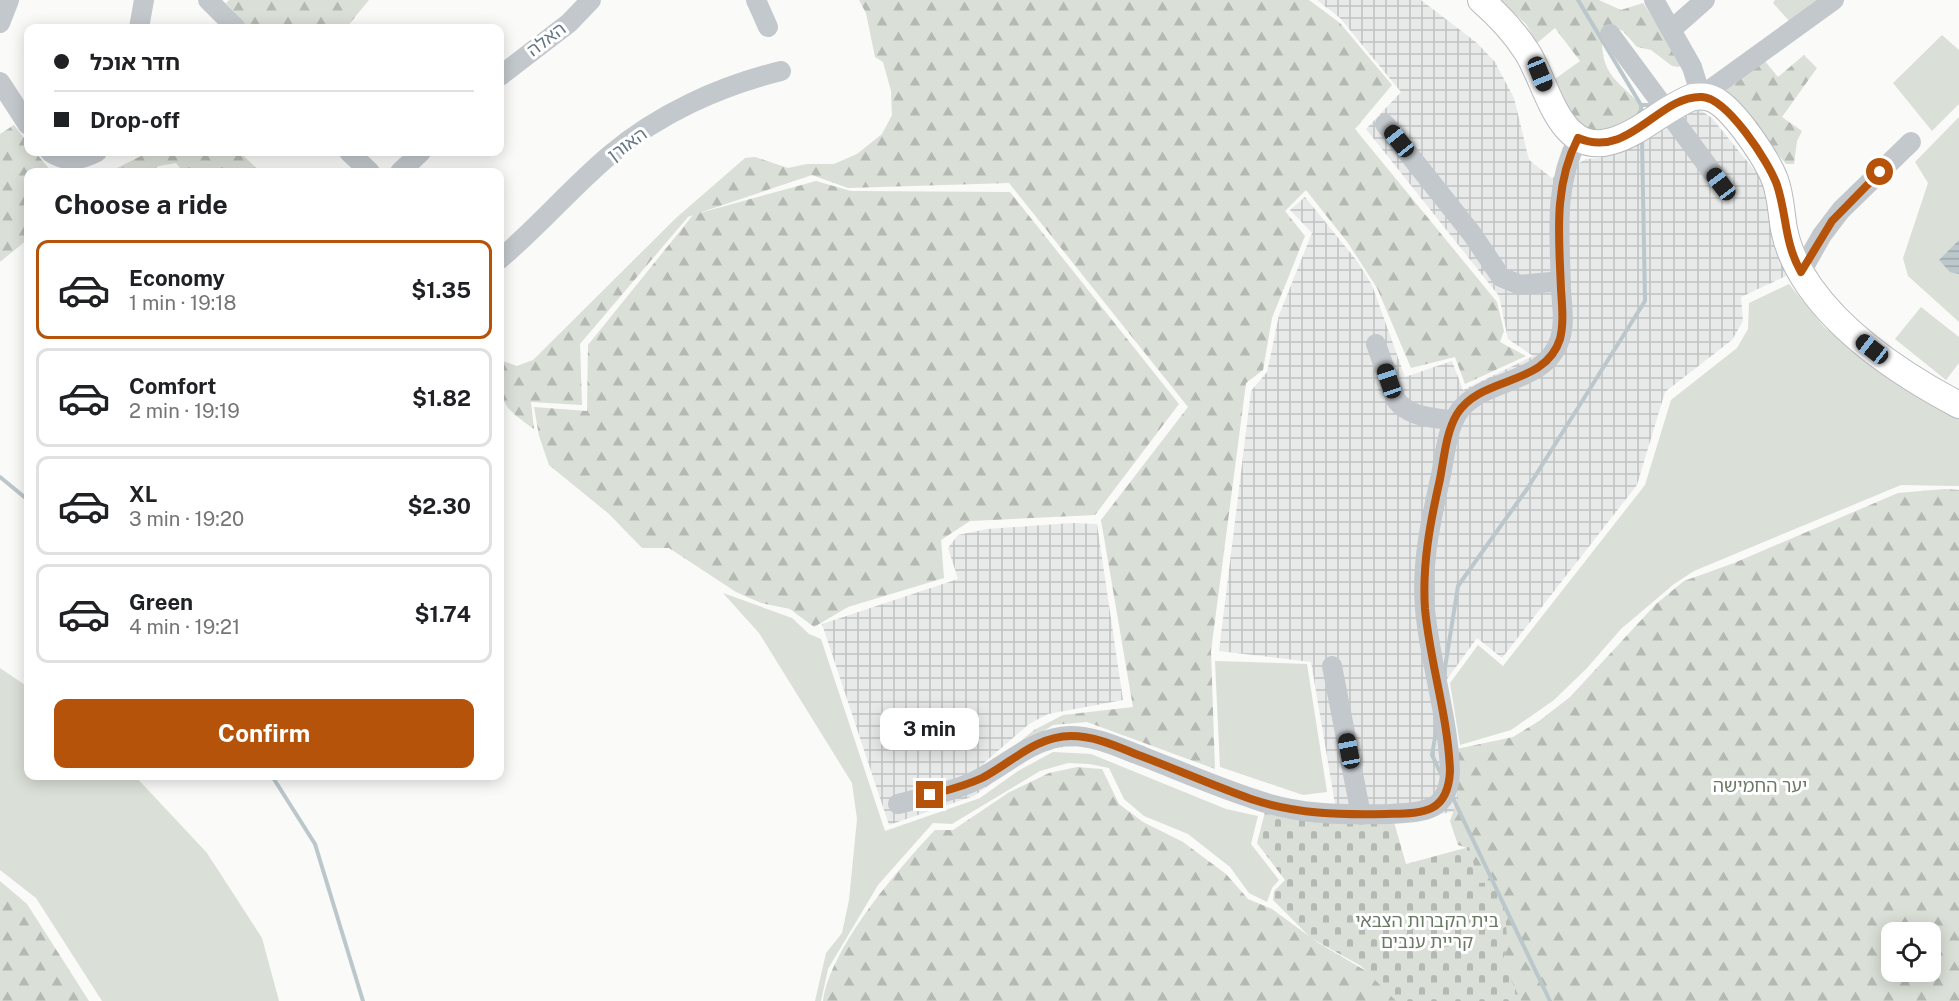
<!DOCTYPE html>
<html lang="en">
<head>
<meta charset="utf-8">
<style>
	:root { --surface:#fff; --page:#f6f6f6; --text:#202124; --muted:#757577; --line:#e0e0e0; --accent:#b45309 }
	body { margin:0; font-family:"Public Sans","Noto Sans Hebrew",sans-serif; background:var(--page); color:var(--text); height:100vh; display:flex; flex-direction:column; font-size:22px; white-space:nowrap }
	* { box-sizing:border-box; margin:0 }
	p { font-size:20px; color:var(--muted) }
	.icon { flex:none; width:33px; height:33px; fill:none; stroke:currentColor; stroke-width:2; stroke-linecap:round; stroke-linejoin:round }
	.map { position:relative; flex:1; overflow:hidden }
	.panel { position:absolute; left:24px; top:168px; width:480px; height:612px; display:flex; flex-direction:column; background:var(--surface); border-radius:12px; box-shadow:0 3px 15px #0003 }
	.panel>* { flex:none }
	.hud { position:absolute; left:24px; top:24px; width:480px; height:132px; border-radius:12px; box-shadow:0 3px 15px #0003; display:grid; align-content:center; height:132px; padding:0 30px; background:var(--surface) }
	.buttons { position:absolute; left:1881px; top:922px; display:grid; gap:12px }
	.buttons a { display:grid; place-items:center; width:60px; height:60px; border-radius:12px; background:var(--surface); box-shadow:0 3px 15px #0003; font-size:30px }
	.end { position:absolute; width:27px; height:27px; margin:-14px; border:8px solid #b45309; background:#fff; box-shadow:0 0 0 3px #fff }
	.from { border-radius:50% }
	.bubble { position:absolute; height:42px; border-radius:12px; background:var(--surface); box-shadow:0 3px 15px #0003; font-size:20px; font-weight:700; line-height:42px; text-align:center }
	.car { position:absolute; width:18px; height:36px; margin:-18px -9px; border-radius:8px; box-shadow:0 0 4px 2px #0007; background:linear-gradient(#222 24%,#8ab4d8 0 40%,#222 0 76%,#8ab4d8 0 86%,#222 0) }
	.hud b { display:flex; align-items:center; gap:21px; height:57px; font-size:22px }
	.hud b+b { border-top:2px solid var(--line) }
	.hud i { width:15px; height:15px; background:var(--text) }
	ul { padding:0; list-style:none }
	li { display:flex; align-items:center; gap:18px; height:99px; margin:0 12px 9px; padding:0 18px; border:3px solid var(--line); border-radius:12px }
	li div { flex:1 }
	li b { display:block; font-size:22px }
	li em { font-style:normal; font-weight:700 }
	li.on { border-color:var(--accent) }
	li>.icon { width:54px; height:54px; stroke-width:1.5 }
	h2 { padding:0 30px; font-size:27px; line-height:72px }
	.action { display:flex; gap:12px; margin-top:auto; padding:12px 30px }
	.action a { flex:1; height:69px; border-radius:12px; background:var(--accent); color:#fff; font-size:24px; font-weight:700; line-height:69px; text-align:center }
	.map>svg:first-child { display:block }
	.industrial { fill:url(#industrial-grid) }
	.green { fill:#dadfd7 }
	.forest { fill:url(#forest-firs); fill-rule:evenodd }
	.cemetery { fill:url(#cemetery-stones) }
	.water { fill:url(#water-rules) }
	.lines { fill:none; stroke-linecap:round; stroke-linejoin:round }
	.stream { stroke:#bbc7cb; stroke-width:4 }
	.major-casing { stroke:#b5babe; stroke-width:28 }
	.minor { stroke:#c3c8cc; stroke-width:20 }
	.major { stroke:#fff; stroke-width:26 }
	.route { stroke:#b45309; stroke-width:8 }
	.labels { text-anchor:middle; dominant-baseline:central; stroke-width:6; stroke-linejoin:round; paint-order:stroke }
	.street-label { font-size:18px; fill:#657683; stroke:#fff }
	.park-label { font-size:18px; fill:#687a64; stroke:#fff }
</style>
</head>
<body>
<div class="map">
<svg width="1959" height="1001" viewBox="0 0 1959 1001">
	<defs>
		<pattern id="industrial-grid" width="8" height="8" patternUnits="userSpaceOnUse" patternTransform="scale(1.5)"><rect width="8" height="8" fill="#e8e9e9"/><path d="M0 4h8M4 0v8" fill="none" stroke="#c0c1c2"/></pattern>
		<pattern id="forest-firs" width="22" height="20" patternUnits="userSpaceOnUse" patternTransform="scale(1.5)"><rect width="22" height="20" fill="#dadfd7"/><path d="M5 1l3.5 6h-7zM16 11l3.5 6h-7z" fill="#b4b9b4"/></pattern>
		<pattern id="cemetery-stones" width="16" height="16" patternUnits="userSpaceOnUse" patternTransform="scale(1.5)"><rect width="16" height="16" fill="#dadfd7"/><path d="M2 7V4a2 2 0 0 1 4 0v3zM10 15v-3a2 2 0 0 1 4 0v3z" fill="#b4b9b4"/></pattern>
		<pattern id="water-rules" width="6" height="5" patternUnits="userSpaceOnUse" patternTransform="scale(1.5)"><rect width="6" height="5" fill="#bbc7cb"/><path d="M0 2.5h6" fill="none" stroke="#9ca6aa"/></pattern>
	</defs>
	<rect width="100%" height="100%" fill="#fafaf8"/>
	<path class="industrial" d="M1317,0H1421L1477,43L1495,62L1514,98L1529,160L1552,178L1586,159L1600,158L1687,113L1700,110L1712,118L1772,192L1788,275L1741,297L1743,321L1732,340L1665,392L1637,485L1502,658L1477,638L1445,682L1463,810L1394,822L1336,823L1087,745L1055,748L1023,761L974,796L889,825L822,624L958,579L948,548L958,535L987,529L1072,523L1097,524L1123,700L1048,714L1029,724L984,763L983,768L1061,728H1090L1268,795L1298,801L1335,804L1311,662L1219,651L1251,391L1267,372L1279,315L1312,233L1290,210L1305,197L1357,261L1372,285L1405,377L1452,361L1463,390L1533,356L1508,339L1499,296L1366,129L1401,92L1340,18Z"/>
	<path class="green" d="M1775,0H1819L1791,23L1773,3Z
		M1942,35L1959,50V104L1932,131L1893,83Z
		M1959,117V322L1908,276L1903,258L1928,183L1915,162Z
		M1789,284L1824,327L1946,413L1959,419V486L1901,485L1694,571L1674,584L1621,629L1587,668L1554,700L1511,730L1460,745L1450,683L1478,645L1503,666L1645,485L1671,400L1737,348L1748,329L1749,303Z
		M1921,307L1959,337V363L1946,380L1895,339Z
		M723,593L792,618L809,634L821,639L885,831L980,798L1018,771L1053,752L1091,754L1226,809L1258,816L1251,844L1279,880L1272,888L1267,902L1249,893L1230,867L1188,834L1144,816L1124,799L1109,768L1089,764L1068,763L1040,771L952,824L933,823L878,885L828,969L821,1001H815L826,953L842,933L849,900L857,819L852,783L759,633Z
		M1215,661L1307,664L1327,792L1303,795L1220,767Z
		M0,668L28,687V776H135L207,853L262,938L279,1001H102L36,898L0,870Z"/>
	<path class="forest" d="M229,0H369L346,28H248L226,3Z
		M859,0H1309L1340,23L1392,85L1355,129L1497,302L1504,331L1500,342L1526,356L1465,384L1455,357L1411,368L1377,288L1348,243L1306,190L1285,211L1305,236L1272,318L1263,370L1246,383L1211,651L1215,769L1087,722L1053,725L990,766L1034,730L1063,715L1133,707L1101,520L1188,407L1009,183L848,188L812,175L696,214L816,181L851,191L1010,192L1179,404L1095,515L970,521L941,540L944,578L848,607L814,627L790,609L761,603L736,592L669,548H642L609,514L549,465L539,436L534,407L587,411L588,345L693,215L688,217L580,344L582,405L531,402L534,429C499,405 500,401 500,360L517,366L533,360L676,218L745,158L755,157L788,168L807,164H834L857,154L882,134L892,115L891,91L883,62L875,57L866,13Z
		M1499,0H1599L1621,10L1643,3L1682,63L1679,67L1672,66L1651,50L1637,47L1623,31L1613,27L1602,38C1601,79 1622,82 1645,110L1629,125L1587,134L1568,113L1555,79L1580,61L1555,28L1537,43L1526,24Z
		M1804,55L1817,68L1782,117L1802,131L1797,141L1794,164H1786L1726,90L1764,60L1778,77Z
		M14,125L28,143V152H35L52,172H28V239L0,262V134Z
		M149,152H240L260,172H183L176,163L159,166L148,172H109Z
		M1945,489L1959,490V1001H1503L1467,848L1458,845L1450,821L1458,798L1453,782L1452,750L1513,737L1539,721L1570,697L1656,604L1684,581L1734,563L1898,493ZM1892,933H1930V972H1892Z
		M1077,767L1102,769L1119,804L1143,822L1183,842L1226,874L1248,899L1272,909L1317,942L1393,987L1403,1001H823C831,947 897,870 935,830H953L1008,793L1049,773Z
		M0,881L27,904L89,1001H0Z"/>
	<path class="cemetery" d="M1266,808L1394,822L1406,864L1469,847L1479,883L1501,882C1503,906 1512,940 1502,961L1521,1001H1396L1361,966L1311,938L1273,900L1274,891L1285,880L1257,843Z"/>
	<path class="water" d="M1959,240V274L1950,272L1939,260Z"/>
	<g class="lines">
		<path class="stream" d="M1578,0L1641,105H1653
			M1641,105V117
			M0,477L28,500
			M1444,674L1458,586L1527,489L1645,301L1642,139
			M1437,726L1432,755L1442,776
			M272,776L315,844L363,1001
			M1452,796L1550,1001"/>
		<defs>
			<path id="major" d="M1481,0C1498,15 1515,33 1527,52C1548,85 1559,157 1612,141C1641,133 1664,108 1693,97C1701,96 1708,96 1715,100C1735,111 1767,159 1775,180C1781,196 1781,213 1784,229C1788,250 1798,270 1810,287C1846,338 1904,376 1959,405"/>
		</defs>
		<use href="#major" class="major-casing"/>
		<path class="minor" d="M208,0L236,28
			M756,0L768,27
			M1654,0L1692,67L1701,96L1834,0
			M0,23L9,0
			M139,28L144,0
			M1671,30L1705,0
			M1610,34L1721,184
			M500,76L569,23L591,0
			M0,82L28,125
			M1385,124L1472,234L1501,277L1520,285L1561,281
			M50,152C66,163 80,161 97,152
			M349,152L370,172
			M400,172L421,152
			M500,259C538,227 571,188 610,155C658,114 720,86 781,71
			M1801,272L1822,235L1841,210L1911,142
			M1376,344L1396,400C1410,418 1433,417 1454,421
			M1332,666L1361,815
			M898,804C921,798 946,793 968,784C1003,770 1030,737 1070,736C1096,736 1120,748 1144,757C1180,771 1215,786 1251,798C1297,815 1341,815 1390,814C1424,812 1449,812 1450,771C1448,716 1430,663 1425,609C1421,563 1431,520 1441,475C1445,455 1447,427 1460,410C1486,377 1545,385 1560,339C1565,323 1562,306 1561,289C1560,237 1553,186 1578,139"/>
		<use href="#major" class="major"/>
	</g>
	<g class="lines">
		<path class="route" d="M930,795C948,790 965,786 982,778C1011,763 1036,736 1071,736C1096,736 1118,747 1141,756C1178,770 1214,786 1251,799C1296,814 1339,815 1386,814C1421,813 1448,815 1450,771C1448,716 1430,663 1425,609C1422,565 1430,523 1440,479C1444,459 1446,432 1457,414C1481,375 1545,387 1560,339C1564,323 1562,306 1561,289C1559,237 1553,187 1578,138C1630,160 1658,95 1702,97C1727,98 1769,162 1777,185C1787,215 1784,242 1801,272L1832,221L1880,172"/>
	</g>
	<g class="labels">
		<g class="street-label">
			<text transform="translate(546 39) rotate(-37)">האלה</text>
			<text transform="translate(627 144) rotate(-36)">האורן</text>
		</g>
		<g class="park-label">
			<text x="1760" y="785">יער החמישה</text>
			<text x="1427" y="920">בית הקברות הצבאי<tspan x="1427" dy="21">קריית ענבים</tspan></text>
		</g>
	</g>
</svg>
<div class="buttons">
<a><svg class="icon" aria-label="locate" viewBox="0 0 24 24"><circle cx="12" cy="12" r="6"/><path d="M12 2v4M12 18v4M2 12h4M18 12h4"/></svg></a>
</div>
<i class="end from" style="left:1880px;top:172px"></i>
<i class="end" style="left:930px;top:795px"></i>
<div class="bubble" style="left:880px;top:708px;width:99px">3 min</div>
<i class="car" style="left:1540px;top:74px;rotate:158deg"></i>
<i class="car" style="left:1399px;top:141px;rotate:321deg"></i>
<i class="car" style="left:1721px;top:184px;rotate:323deg"></i>
<i class="car" style="left:1872px;top:349px;rotate:308deg"></i>
<i class="car" style="left:1389px;top:381px;rotate:341deg"></i>
<i class="car" style="left:1349px;top:751px;rotate:349deg"></i>
<div class="hud">
<b><i class="from"></i>חדר אוכל</b>
<b><i></i>Drop-off</b>
</div>
<section class="panel">
<h2>Choose a ride</h2>
<ul>
<li class="on"><svg class="icon" aria-label="car" viewBox="0 0 24 24"><path d="M5 17H2v-5l4-1 3-4h7l3 4 3 1v5h-3M9 17h6M6 11h13"/><circle cx="7" cy="17" r="2"/><circle cx="17" cy="17" r="2"/></svg><div><b>Economy</b><p>1 min · 19:18</p></div><em>$1.35</em></li>
<li><svg class="icon" aria-label="car" viewBox="0 0 24 24"><path d="M5 17H2v-5l4-1 3-4h7l3 4 3 1v5h-3M9 17h6M6 11h13"/><circle cx="7" cy="17" r="2"/><circle cx="17" cy="17" r="2"/></svg><div><b>Comfort</b><p>2 min · 19:19</p></div><em>$1.82</em></li>
<li><svg class="icon" aria-label="car" viewBox="0 0 24 24"><path d="M5 17H2v-5l4-1 3-4h7l3 4 3 1v5h-3M9 17h6M6 11h13"/><circle cx="7" cy="17" r="2"/><circle cx="17" cy="17" r="2"/></svg><div><b>XL</b><p>3 min · 19:20</p></div><em>$2.30</em></li>
<li><svg class="icon" aria-label="car" viewBox="0 0 24 24"><path d="M5 17H2v-5l4-1 3-4h7l3 4 3 1v5h-3M9 17h6M6 11h13"/><circle cx="7" cy="17" r="2"/><circle cx="17" cy="17" r="2"/></svg><div><b>Green</b><p>4 min · 19:21</p></div><em>$1.74</em></li>
</ul>
<div class="action"><a>Confirm</a></div>
</section>
</div>
</body>
</html>
